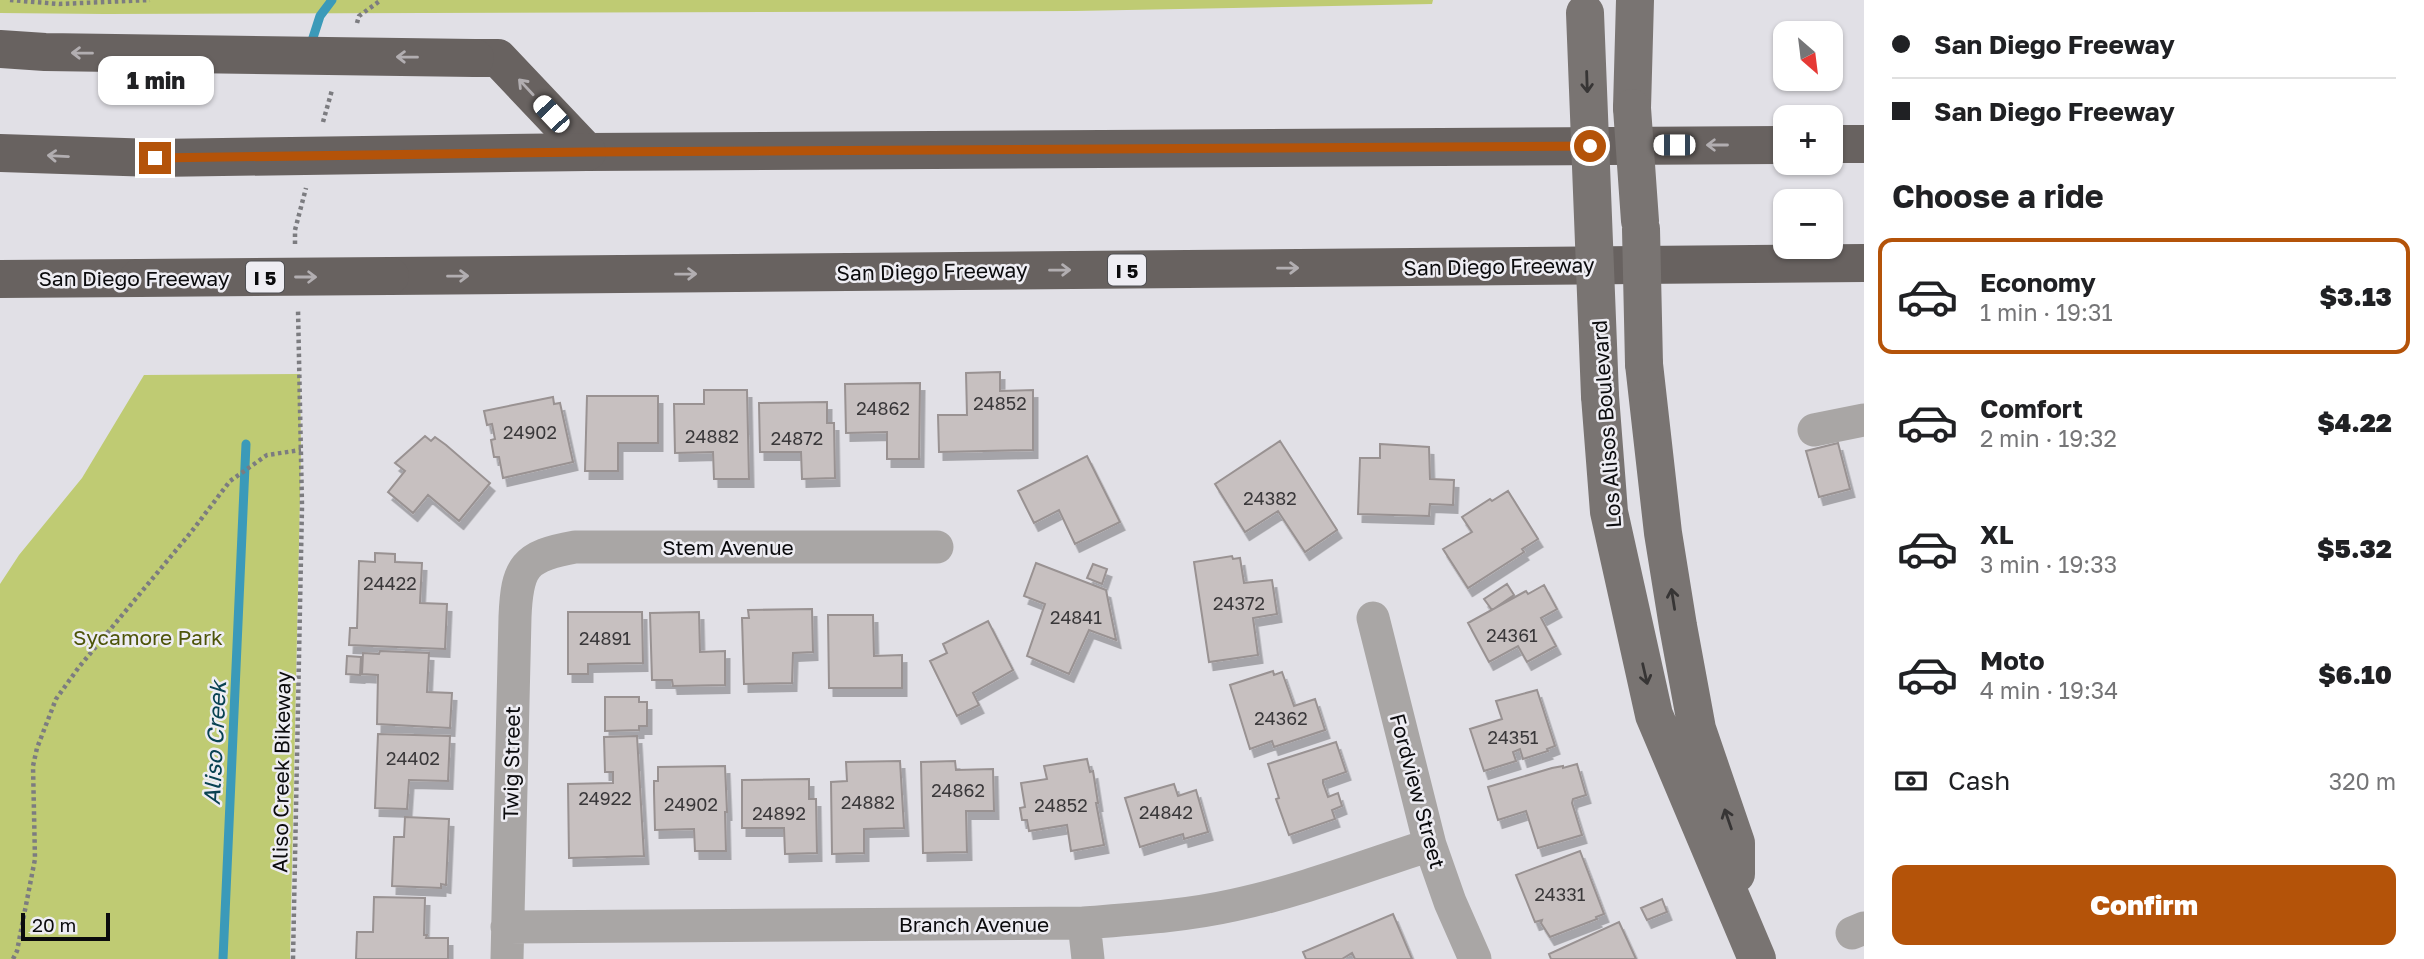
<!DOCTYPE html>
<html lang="en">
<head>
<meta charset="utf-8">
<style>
	:root { --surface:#fff; --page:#f6f6f6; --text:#202124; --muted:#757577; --line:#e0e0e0; --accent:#b45309 }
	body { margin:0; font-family:"Golos Text",sans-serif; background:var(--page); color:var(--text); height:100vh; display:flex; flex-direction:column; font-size:26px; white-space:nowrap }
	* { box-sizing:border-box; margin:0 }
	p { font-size:23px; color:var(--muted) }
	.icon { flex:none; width:38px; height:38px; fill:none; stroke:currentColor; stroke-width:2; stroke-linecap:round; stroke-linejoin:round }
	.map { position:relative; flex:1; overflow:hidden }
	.drawer { display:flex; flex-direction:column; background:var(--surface); width:560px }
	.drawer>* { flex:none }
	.banner { display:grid; align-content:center; height:154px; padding:0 28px; background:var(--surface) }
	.needle { width:46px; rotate:152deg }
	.tools { position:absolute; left:1773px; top:21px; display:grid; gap:14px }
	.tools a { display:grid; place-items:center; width:70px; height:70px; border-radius:14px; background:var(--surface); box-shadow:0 2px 5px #0004; font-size:35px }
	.scale { position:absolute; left:21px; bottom:18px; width:89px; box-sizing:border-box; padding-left:7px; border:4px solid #0b0b0d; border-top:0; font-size:19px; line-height:24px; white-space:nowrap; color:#0b0b0d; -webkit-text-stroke:5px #eeedf3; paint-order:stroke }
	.end { position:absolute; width:32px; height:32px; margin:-16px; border:9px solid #b45309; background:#fff; box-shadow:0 0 0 4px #fff }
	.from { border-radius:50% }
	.bubble { position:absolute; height:49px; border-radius:14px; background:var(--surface); box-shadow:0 2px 5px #0004; font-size:23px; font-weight:800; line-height:49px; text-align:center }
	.car { position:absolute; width:21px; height:42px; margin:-21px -10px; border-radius:9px; box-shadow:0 0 5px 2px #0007; background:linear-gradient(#fff 24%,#345 0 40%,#fff 0 76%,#345 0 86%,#fff 0) }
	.banner b { display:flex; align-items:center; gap:24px; height:66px; font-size:26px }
	.banner b+b { border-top:2px solid var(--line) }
	.banner i { width:18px; height:18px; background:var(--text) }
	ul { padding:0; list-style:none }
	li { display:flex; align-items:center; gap:21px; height:116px; margin:0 14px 10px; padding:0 14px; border:4px solid transparent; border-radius:14px }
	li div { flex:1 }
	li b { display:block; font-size:26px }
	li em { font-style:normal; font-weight:800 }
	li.on { border-color:var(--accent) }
	li>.icon { width:63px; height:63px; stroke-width:1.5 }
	h2 { padding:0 28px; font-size:32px; line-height:84px }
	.pay { display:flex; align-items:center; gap:18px; height:77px; padding:0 28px; font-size:26px }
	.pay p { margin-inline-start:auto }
	.button { display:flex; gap:14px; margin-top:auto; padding:14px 28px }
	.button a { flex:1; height:80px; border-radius:14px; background:var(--accent); color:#fff; font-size:28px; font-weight:800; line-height:80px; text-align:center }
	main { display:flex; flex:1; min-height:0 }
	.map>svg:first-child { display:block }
	.green { fill:#bfcb73 }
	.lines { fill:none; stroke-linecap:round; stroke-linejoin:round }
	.stream { stroke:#3b9ab9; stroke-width:9 }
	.building { fill:#c7c0c0; stroke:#999292; stroke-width:2; filter:url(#shadow) }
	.path { stroke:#7c7c80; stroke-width:4.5; stroke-dasharray:3.5 3.5; stroke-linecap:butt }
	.minor { stroke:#a9a6a5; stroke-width:33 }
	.major { stroke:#797472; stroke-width:38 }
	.highway { stroke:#686260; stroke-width:38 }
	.major-bridge { stroke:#797472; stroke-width:38 }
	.highway-bridge { stroke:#686260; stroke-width:38 }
	.oneway { stroke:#b2aeb1 }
	.oneway2 { stroke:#373535 }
	.route { stroke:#b45309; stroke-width:9 }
	.labels { text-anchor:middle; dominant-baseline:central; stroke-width:5; stroke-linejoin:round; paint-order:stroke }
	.number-label { font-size:18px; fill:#3a383a }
	.shield { fill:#eeedf3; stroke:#4f4f52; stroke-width:2 }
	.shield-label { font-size:19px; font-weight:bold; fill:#0b0b0d }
	.street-label { font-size:21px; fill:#0b0b0d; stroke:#eeedf3 }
	.park-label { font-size:21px; fill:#4d5409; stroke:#eeedf3 }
	.water-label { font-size:23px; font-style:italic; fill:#094252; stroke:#eeedf3 }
</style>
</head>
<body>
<main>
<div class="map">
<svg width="1864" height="959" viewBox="0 0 1864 959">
	<defs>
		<filter id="shadow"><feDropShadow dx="4.5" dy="8" stdDeviation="0" flood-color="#0004"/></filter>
	</defs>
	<rect width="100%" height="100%" fill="#e1e0e6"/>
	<path class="green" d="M0,0H1433L1432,4L1074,11L105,14L0,13Z
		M300,374L301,450L290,959H0V584L19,555L82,478L144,375Z"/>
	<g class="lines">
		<path class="stream" d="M310,47L320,16L332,0
			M223,959L246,444"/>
	</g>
	<path class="building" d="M1000,372V391L1033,390V450L939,452L938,415H967L966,373Z
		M920,383L919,459H887V432L846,433L845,384Z
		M704,390H747L749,479H714L713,452L675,453L674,404H704Z
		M587,396H658V443H618V471H585Z
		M553,397L554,404L560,403L573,462L503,478L499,457H494L491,440L495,439L492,424L487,425L484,411Z
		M827,402V423H834L835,478L802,479L801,452H760L759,403Z
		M425,436L431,441L435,437L446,445L490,483L459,521L428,495L413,513L388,492L405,471L395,463Z
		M1280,441L1337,530L1305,552L1278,511L1245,532L1215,484Z
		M1838,443L1850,489L1819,497L1806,451Z
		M1380,444L1429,447L1430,479L1454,480L1453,505L1430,504L1429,516L1358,514L1360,458H1380Z
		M1087,456L1120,522L1075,544L1059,510L1034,523L1018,491Z
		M1508,491L1538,539L1522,549L1524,552L1468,588L1443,549L1472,532L1462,517L1490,499L1492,501Z
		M375,553L395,554V562L422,563L420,603L447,604L445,649L349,645L350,628H357L359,561L375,562Z
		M1232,556L1233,559L1240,558L1244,583L1272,580L1277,614L1253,618L1258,655L1209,662L1194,562Z
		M1036,563L1106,590L1116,640L1089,630L1069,674L1027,656L1045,604L1024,596Z
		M1093,564L1107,569L1102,584L1087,578Z
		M1507,584L1514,595L1492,610L1484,599Z
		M1544,585L1557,609L1541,618L1556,646L1527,662L1518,646L1489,662L1468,623L1526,591L1528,594Z
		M812,609L813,652L793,653L792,683L744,684L742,618H749L748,610Z
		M568,612H642L643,663L588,664V674H568Z
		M699,612L700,652L725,651V685L673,686L672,680H652L650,613Z
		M828,615H873L874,656L902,655V688H829Z
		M988,621L1013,670L973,693L979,705L957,716L930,661L947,653L943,644Z
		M380,651L429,653L427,692L452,693L450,728L377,724L378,675L362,674L363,653L379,654Z
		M347,656L361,657L360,675L346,674Z
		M1273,671L1274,675L1282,672L1294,706L1315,699L1325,730L1274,747L1272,741L1250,749L1230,685Z
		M1537,690L1555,746L1547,749L1548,751L1523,759L1520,749L1513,752L1516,761L1484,771L1470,729L1502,719L1496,701Z
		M605,697H639V702H647V726H639V730L605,731Z
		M378,734L450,736L448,781L409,780L407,809L375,808Z
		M637,736L644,856L569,858L568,784L613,783V772H605L604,737Z
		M1336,742L1346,772L1323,780V783L1328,797L1338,793L1342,806L1332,810L1335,819L1289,835L1276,799L1279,798L1268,764Z
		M1087,759L1090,772L1093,771L1098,803H1096L1104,845L1071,851L1067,825L1029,831L1027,820H1022L1020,808L1025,807L1021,783L1047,779L1044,766Z
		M900,761L904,828L864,829V853L832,854L831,782L847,781L846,762Z
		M955,761L956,770L993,769L994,811H966L967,852L923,853L921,762Z
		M1577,764L1586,795L1573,799L1572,803L1582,835L1538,848L1526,811L1498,820L1488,787L1552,768L1563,766V768Z
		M725,766L727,812H725L726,851H695L694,829L655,830L654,791V781H658V767Z
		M809,779V799H816L817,853L785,854L784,828H742V780Z
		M1174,784L1178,796L1196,790L1208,832L1184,839L1183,834L1140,847L1125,798Z
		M405,817L449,819L446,885L441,884V888L392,886L394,837H404Z
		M1580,851L1604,914L1596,917L1597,919L1550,937L1541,923L1542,920L1535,922L1516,875Z
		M374,897L425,898L424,935H427L426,938H448V959H356L357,932H373Z
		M1662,899L1667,912L1647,920L1641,908Z
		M1393,914L1412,959H1355L1352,953L1342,959H1306L1303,952Z
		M1619,922L1636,959H1551L1549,954Z"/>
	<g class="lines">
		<path class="path" d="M10,0L59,4L150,0
			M357,23L359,16L381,0
			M323,122L332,90
			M295,244V230L306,188
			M13,959L17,951L35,859L33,766L37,748L56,699L79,667L192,531L230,481L267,455L301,450
			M293,959L302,506L298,309"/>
		<path class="minor" d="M1814,430L1864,420
			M1373,618L1430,845L1450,902L1475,959
			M1084,923L1088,959
			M507,927L1084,923C1134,919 1185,916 1234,905C1300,891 1365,866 1430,845
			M1852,933L1864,928
			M507,959L515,617C517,567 524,556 575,547H937"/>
		<path class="major" d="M1632,108L1635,0
			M1644,364L1663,533L1678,626L1697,729L1736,843V874
			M1600,396L1609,512L1654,715L1757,959"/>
		<path class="highway" d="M475,58H498L587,152L1785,145
			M1830,144H1864
			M0,153L155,158
			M390,276L1864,263
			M0,279L139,278"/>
		<path class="major-bridge" d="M1585,13L1600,396
			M1632,108L1640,221
			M1641,229L1644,364"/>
		<path class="highway-bridge" d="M0,49L45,52L475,58
			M155,158L587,152
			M139,278L390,276"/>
	</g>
	<defs><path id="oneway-shaft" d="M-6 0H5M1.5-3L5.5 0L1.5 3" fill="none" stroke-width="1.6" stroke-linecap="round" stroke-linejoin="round" transform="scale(1.75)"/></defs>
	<g class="oneway">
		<use href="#oneway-shaft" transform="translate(82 53) rotate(-179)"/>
		<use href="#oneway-shaft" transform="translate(407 57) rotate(-179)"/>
		<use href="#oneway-shaft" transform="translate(526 87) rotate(-133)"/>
		<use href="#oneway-shaft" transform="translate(1717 145) rotate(180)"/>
		<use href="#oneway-shaft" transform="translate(58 156) rotate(-177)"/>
		<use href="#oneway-shaft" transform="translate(1288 268) rotate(-1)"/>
		<use href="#oneway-shaft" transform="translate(1060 270) rotate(-1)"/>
		<use href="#oneway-shaft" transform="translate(686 274) rotate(-1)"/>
		<use href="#oneway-shaft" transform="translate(458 276) rotate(-1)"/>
		<use href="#oneway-shaft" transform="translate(306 277)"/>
	</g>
	<g class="oneway2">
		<use href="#oneway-shaft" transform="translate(1587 82) rotate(88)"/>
		<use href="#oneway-shaft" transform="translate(1673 599) rotate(-99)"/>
		<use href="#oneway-shaft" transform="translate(1645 674) rotate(77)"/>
		<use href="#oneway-shaft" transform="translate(1728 819) rotate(-109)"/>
	</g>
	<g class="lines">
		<path class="route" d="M155,158L587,152L1590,146"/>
	</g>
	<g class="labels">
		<g class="number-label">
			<text x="1000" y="403">24852</text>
			<text x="883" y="408">24862</text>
			<text x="530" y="432">24902</text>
			<text x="712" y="436">24882</text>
			<text x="797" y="438">24872</text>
			<text x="1270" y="498">24382</text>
			<text x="390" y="583">24422</text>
			<text x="1239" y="603">24372</text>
			<text x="1076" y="617">24841</text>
			<text x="1512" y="635">24361</text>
			<text x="605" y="638">24891</text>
			<text x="1281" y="718">24362</text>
			<text x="1513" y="737">24351</text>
			<text x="413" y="758">24402</text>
			<text x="958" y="790">24862</text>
			<text x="605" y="798">24922</text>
			<text x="868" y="802">24882</text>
			<text x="691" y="804">24902</text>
			<text x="1061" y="805">24852</text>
			<text x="1166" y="812">24842</text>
			<text x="779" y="813">24892</text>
			<text x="1560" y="894">24331</text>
		</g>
		<g class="shield">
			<rect x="1108" y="254.5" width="38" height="31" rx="5"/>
			<rect x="246" y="261.5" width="38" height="31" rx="5"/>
		</g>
		<g class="shield-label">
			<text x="1127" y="270">I 5</text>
			<text x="265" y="277">I 5</text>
		</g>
		<g class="street-label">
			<text transform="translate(1499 266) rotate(-1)">San Diego Freeway</text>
			<text transform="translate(932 271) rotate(-1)">San Diego Freeway</text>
			<text x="134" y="278">San Diego Freeway</text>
			<text transform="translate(1606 424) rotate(-94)">Los Alisos Boulevard</text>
			<text x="728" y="547">Stem Avenue</text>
			<text transform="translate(511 763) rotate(-89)">Twig Street</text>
			<text transform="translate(281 772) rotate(-89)">Aliso Creek Bikeway</text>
			<text transform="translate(1418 791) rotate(75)">Fordview Street</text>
			<text x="974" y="924">Branch Avenue</text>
		</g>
		<g class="park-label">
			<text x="148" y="637">Sycamore Park</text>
		</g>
		<g class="water-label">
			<text transform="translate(214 743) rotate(-87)">Aliso Creek</text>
		</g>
	</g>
</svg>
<div class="tools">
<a><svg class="needle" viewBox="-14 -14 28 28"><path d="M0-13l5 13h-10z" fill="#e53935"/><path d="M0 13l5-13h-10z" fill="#757577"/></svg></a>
<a>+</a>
<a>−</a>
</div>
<div class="scale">20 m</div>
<i class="end from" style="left:1590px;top:146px"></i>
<i class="end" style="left:155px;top:158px"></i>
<div class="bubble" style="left:98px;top:56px;width:116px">1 min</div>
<i class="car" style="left:551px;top:114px;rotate:317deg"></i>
<i class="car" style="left:1674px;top:145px;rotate:270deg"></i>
</div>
<section class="drawer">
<div class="banner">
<b><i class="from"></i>San Diego Freeway</b>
<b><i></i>San Diego Freeway</b>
</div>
<h2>Choose a ride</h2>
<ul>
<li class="on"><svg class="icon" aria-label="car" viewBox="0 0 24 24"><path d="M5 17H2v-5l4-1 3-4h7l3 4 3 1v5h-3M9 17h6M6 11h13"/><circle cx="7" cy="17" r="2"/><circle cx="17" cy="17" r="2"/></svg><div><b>Economy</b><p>1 min · 19:31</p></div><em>$3.13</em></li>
<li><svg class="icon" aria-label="car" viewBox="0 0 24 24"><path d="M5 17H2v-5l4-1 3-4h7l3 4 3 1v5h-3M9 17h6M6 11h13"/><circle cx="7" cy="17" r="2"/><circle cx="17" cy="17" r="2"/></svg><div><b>Comfort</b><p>2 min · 19:32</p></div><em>$4.22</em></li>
<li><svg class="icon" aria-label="car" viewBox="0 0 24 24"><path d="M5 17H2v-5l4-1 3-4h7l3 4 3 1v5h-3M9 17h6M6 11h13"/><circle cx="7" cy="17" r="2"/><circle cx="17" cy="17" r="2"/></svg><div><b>XL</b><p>3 min · 19:33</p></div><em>$5.32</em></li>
<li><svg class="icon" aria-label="car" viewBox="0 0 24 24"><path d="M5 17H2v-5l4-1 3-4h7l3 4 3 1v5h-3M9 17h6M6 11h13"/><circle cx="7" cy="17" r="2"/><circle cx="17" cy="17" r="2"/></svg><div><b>Moto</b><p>4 min · 19:34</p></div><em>$6.10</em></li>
</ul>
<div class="pay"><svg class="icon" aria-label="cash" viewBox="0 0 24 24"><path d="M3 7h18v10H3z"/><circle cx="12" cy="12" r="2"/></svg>Cash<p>320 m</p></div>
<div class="button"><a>Confirm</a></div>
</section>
</main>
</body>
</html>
